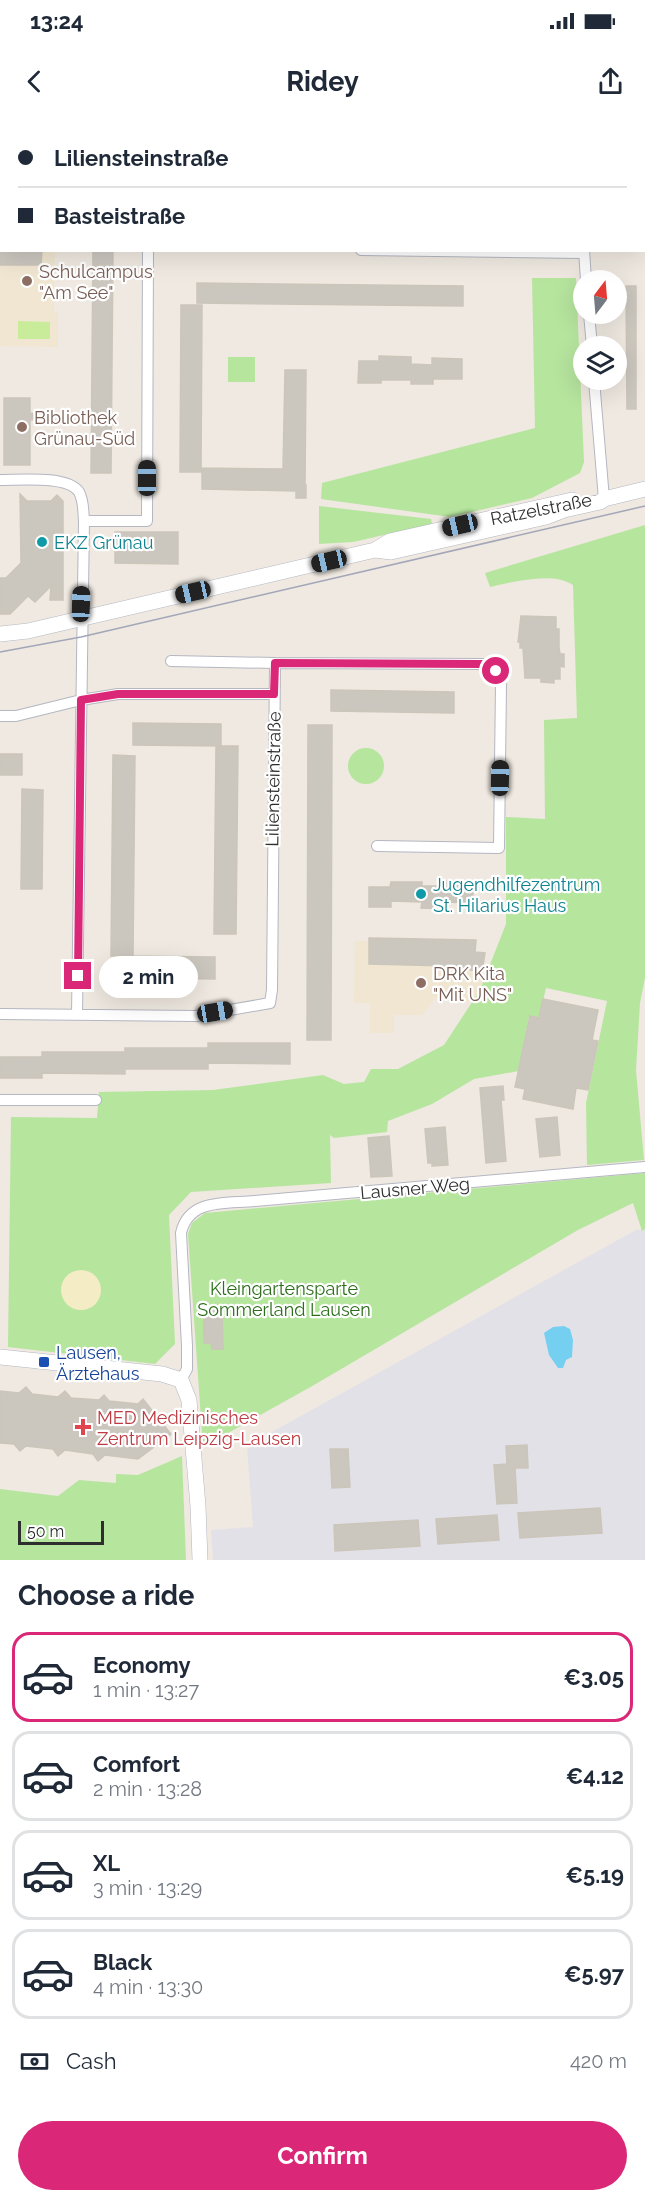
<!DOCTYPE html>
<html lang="en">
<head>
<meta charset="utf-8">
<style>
	:root { --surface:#fff; --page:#f2f2f3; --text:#1f2937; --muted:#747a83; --line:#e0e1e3; --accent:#db2777 }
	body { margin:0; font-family:Raleway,sans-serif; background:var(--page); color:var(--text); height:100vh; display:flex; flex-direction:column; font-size:22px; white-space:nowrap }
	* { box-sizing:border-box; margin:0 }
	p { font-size:20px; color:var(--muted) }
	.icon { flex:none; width:33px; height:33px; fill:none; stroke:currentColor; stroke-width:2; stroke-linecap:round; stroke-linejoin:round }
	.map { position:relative; height:1440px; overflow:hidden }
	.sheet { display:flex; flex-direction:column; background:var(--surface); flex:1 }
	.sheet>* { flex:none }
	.top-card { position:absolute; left:0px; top:0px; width:645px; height:132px; box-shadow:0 6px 24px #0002; display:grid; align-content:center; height:132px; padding:0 18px; background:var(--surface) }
	.needle { width:39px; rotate:16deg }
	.fabs { position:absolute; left:573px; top:150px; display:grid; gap:12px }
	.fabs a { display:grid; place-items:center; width:54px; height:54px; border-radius:50%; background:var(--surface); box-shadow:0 6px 24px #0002; font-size:30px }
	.scale { position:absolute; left:18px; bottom:15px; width:86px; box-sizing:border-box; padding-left:6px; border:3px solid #2e2e2e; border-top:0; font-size:16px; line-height:21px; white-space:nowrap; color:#2e2e2e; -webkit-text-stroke:4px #fff; paint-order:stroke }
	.end { position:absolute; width:27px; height:27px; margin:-14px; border:8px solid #db2777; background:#fff; box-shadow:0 0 0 3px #fff }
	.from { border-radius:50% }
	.bubble { position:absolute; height:42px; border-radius:21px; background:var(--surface); box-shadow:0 6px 24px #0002; font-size:20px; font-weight:700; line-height:42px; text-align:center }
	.car { position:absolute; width:18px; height:36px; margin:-18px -9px; border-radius:8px; box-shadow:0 0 4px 2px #0007; background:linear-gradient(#222 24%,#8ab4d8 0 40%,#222 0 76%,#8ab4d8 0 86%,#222 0) }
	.top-card b { display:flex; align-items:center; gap:21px; height:57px; font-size:22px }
	.top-card b+b { border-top:2px solid var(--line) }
	.top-card i { width:15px; height:15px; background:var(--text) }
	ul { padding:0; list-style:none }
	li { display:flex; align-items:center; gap:18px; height:90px; margin:0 12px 9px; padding:0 6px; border:3px solid var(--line); border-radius:18px }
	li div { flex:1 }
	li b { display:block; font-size:22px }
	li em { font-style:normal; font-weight:700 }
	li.current { border-color:var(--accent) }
	li>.icon { width:54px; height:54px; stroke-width:1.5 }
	h2 { padding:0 18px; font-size:27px; line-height:72px }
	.pay { display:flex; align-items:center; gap:15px; height:66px; padding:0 18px; font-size:22px }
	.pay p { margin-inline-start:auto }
	.primary-button { display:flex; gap:12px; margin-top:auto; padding:12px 18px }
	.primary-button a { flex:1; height:69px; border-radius:36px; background:var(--accent); color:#fff; font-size:24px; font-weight:700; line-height:69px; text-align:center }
	.status { display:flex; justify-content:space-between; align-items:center; height:42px; padding:0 30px; background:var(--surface); direction:ltr }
	.status svg { height:16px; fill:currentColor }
	header { display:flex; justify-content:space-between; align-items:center; height:78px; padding:0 18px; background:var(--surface); font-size:27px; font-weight:700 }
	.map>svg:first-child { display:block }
	.industrial { fill:#e3e1e8 }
	.education { fill:#f0e6d1 }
	.green { fill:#b6e59e }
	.sand { fill:#f3ecc5 }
	.pitch { fill:#c9ec9a }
	.water { fill:#75cff0 }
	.building { fill:#cbc7bf; stroke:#cbc5ba; stroke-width:1.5 }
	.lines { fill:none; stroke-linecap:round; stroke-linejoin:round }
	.street-casing { stroke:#b4b7c1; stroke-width:12 }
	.secondary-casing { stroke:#b4b7c1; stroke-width:16 }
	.street { stroke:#fff; stroke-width:10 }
	.secondary { stroke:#fff; stroke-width:15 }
	.tram { stroke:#a3a6b8; stroke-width:1.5 }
	.route { stroke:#db2777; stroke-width:8 }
	.education-dot { fill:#8d6e63; stroke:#fff; stroke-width:2 }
	.culture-dot { fill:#0f9aa8; stroke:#fff; stroke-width:2 }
	.transit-dot { fill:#1a4fb4; stroke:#fff; stroke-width:2 }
	.health-dot { fill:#e0444e; stroke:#fff; stroke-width:2 }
	.labels { text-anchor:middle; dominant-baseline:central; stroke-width:4.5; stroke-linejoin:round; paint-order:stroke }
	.education-label { font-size:18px; fill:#785e54; stroke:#fff; text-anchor:start }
	.street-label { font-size:18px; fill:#2e2e2e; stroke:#fff }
	.culture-label { font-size:18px; fill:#0d838f; stroke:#fff; text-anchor:start }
	.park-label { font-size:18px; fill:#2c6e1b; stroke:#fff }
	.transit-label { font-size:18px; fill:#164399; stroke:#fff; text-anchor:start }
	.health-label { font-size:18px; fill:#be3a42; stroke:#fff; text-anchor:start }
</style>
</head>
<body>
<div class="status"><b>13:24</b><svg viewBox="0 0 49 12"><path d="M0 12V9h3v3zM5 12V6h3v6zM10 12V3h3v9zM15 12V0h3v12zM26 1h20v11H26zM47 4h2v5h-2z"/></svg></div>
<header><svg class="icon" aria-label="back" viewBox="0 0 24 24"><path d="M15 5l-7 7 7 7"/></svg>Ridey<svg class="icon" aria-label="share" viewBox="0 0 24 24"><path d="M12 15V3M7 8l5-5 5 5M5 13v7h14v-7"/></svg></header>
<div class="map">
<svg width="645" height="1440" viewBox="0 0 645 1440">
	<rect width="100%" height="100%" fill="#efe9e1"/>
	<path class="industrial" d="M645,1109V1440H213L211,1410L253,1407L247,1326L636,1110Z"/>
	<path class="education" d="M0,91L2,130L55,131L54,191H58V227L0,226Z
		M355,821L475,822V832L485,833L483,846L496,848L477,883L436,878L422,895H394V913H370V883H354Z"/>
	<path class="green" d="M532,158H576L584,342L580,353L532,378L450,397L321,379L322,363L535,308Z
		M228,237H255V262H228Z
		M319,386L431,399L432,404L353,422L319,424Z
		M645,405V858L640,883L636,950L644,1040L587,1045L586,983L607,881L546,868L539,898L529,897L519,951L474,959L432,984L388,1001L387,1012L334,1018L330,1015L331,1063L191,1072L169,1095L175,1224L155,1244L8,1227L11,997L97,998L99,972L213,970L323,955L344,964L364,962L371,949H398L444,925L480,870L506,804V697L545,699L544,600L577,598L573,465C553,451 513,462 490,467L485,453Z
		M348 646a18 18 0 1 1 36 0a18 18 0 1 1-36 0Z
		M645,1053V1109L642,1111L633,1083L578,1110L314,1265L203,1327L188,1114L192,1103L205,1093Z
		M182,1336L186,1440H0V1369L58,1376L79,1360L116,1363V1354L138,1355Z"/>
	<path class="sand" d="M61 1170a20 20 0 1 1 40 0a20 20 0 1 1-40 0Z"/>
	<path class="pitch" d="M18,201L50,202V219H18Z"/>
	<path class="water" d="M564,1206L570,1209L573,1220L572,1237L566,1240L563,1248H558L549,1235L544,1213L553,1207Z"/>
	<path class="building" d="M0,130H42L41,145H0Z
		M93,130H113L111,353H91Z
		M197,163L463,166V186L197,183Z
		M626,166H636V289H627Z
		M181,185H202L201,352H180Z
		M379,236L411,237V244L432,245V238L462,239V259H433V264H411V260H381V263H358L359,241H379Z
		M285,250H306L305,365H306V378H296V371L202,369V348L283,349Z
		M4,278H30V293L49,296V298L30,300V345H4Z
		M20,374L27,381H51L57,375L63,381V480H50L51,466L35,482L28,476L10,494H0V458H6L21,443Z
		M115,412H178V444L115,443Z
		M521,496L556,497V509H559V527L560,534H564V547L560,546V559H554V563L541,562V558H525L523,528H520V522H518Z
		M331,570L454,572V593L331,591Z
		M133,603L221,604V626L133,625Z
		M308,605H332L331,920H307Z
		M216,626H238L236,814H214Z
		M0,634H22V655H0Z
		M113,635L135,636L133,836H111Z
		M22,669L43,670L42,769H21Z
		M442,761L473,762V783L443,782V789L421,788L422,782L391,781V787H369V767H390L391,762H422V766H442Z
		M369,818L476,820L475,832L485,833L482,852L450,846L369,844Z
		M127,836L215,837V859L126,858Z
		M543,879L598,890L592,920L598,921L588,970L576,968L573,989L523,979L525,969L515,967L530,896L539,898Z
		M208,923H290V944L208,943V949H125V954L42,953V958H0V937H42V932H125V928H208Z
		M503,966L504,980H501L506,1041L486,1043L480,968Z
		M557,997L560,1035L540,1037L536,999Z
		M445,1007L448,1045L432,1046V1043H428L425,1009Z
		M389,1016L392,1056L371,1057L368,1018Z
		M204,1190H222L223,1229H212L211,1223H204Z
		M26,1267L32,1274L58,1277L65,1271L71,1278L99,1280L104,1275L109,1281L138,1284L143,1279L171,1314L138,1339L105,1335L98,1341L93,1334L65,1330L58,1336L53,1329L26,1326L20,1331L14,1324L0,1323V1271L19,1273Z
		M527,1325L528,1348H515L517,1383L497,1384L494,1345L507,1344L506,1326Z
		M330,1329H348L350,1367L332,1368Z
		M600,1388L602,1413L520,1418L518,1393Z
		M497,1395L499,1420L438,1424L436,1399Z
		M418,1400L420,1426L335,1431L334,1405Z"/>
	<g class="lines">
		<defs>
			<path id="street" d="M573,0L574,2
				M150,2V0
				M361,130L584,133
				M584,130L586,160
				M589,194L592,226
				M594,260L604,379
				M0,360C19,360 68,355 79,372C84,381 83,391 84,401
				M171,541L275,543
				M0,596H16L81,580L118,574H274
				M0,894L196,896L270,883L272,870L275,543L483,544L497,551L501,565L499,728L377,726
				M77,895L84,401H147L148,130
				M0,980H96
				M181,1260L187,1249V1226L181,1113C189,1078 226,1084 255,1081L645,1047"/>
			<path id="secondary" d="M375,430L390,421L572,380
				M0,514L28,511L375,430L391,432L404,429L546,397L564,390L600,382L604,379L645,369
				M0,1237L162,1254L181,1260L189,1280L198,1386L200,1440"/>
		</defs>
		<use href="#street" class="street-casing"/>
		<use href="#secondary" class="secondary-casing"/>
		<use href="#street" class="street"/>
		<use href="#secondary" class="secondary"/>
		<path class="tram" d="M0,532L81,517L645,386"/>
	</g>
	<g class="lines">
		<path class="route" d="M78,856L81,580L118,574H274L275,543L483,544L496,551"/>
	</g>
	<g class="education-dot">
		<circle cx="27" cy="161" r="6"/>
		<circle cx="22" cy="307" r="6"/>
		<circle cx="421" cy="863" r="6"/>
	</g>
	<g class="culture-dot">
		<circle cx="42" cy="422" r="6"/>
		<circle cx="421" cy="774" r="6"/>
	</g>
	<rect class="transit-dot" x="38" y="1236" width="12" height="12" rx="3"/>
	<path class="health-dot" d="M80 1298h6v6h6v6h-6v6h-6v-6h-6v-6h6z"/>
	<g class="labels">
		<g class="education-label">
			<text x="39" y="151">Schulcampus<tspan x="39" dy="21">"Am See"</tspan></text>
			<text x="34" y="297">Bibliothek<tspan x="34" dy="21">Grünau-Süd</tspan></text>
			<text x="433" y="853">DRK Kita<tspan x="433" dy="21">"Mit UNS"</tspan></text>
		</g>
		<g class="street-label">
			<text transform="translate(541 389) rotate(-11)">Ratzelstraße</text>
			<text transform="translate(273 659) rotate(-89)">Liliensteinstraße</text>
			<text transform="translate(415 1068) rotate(-5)">Lausner Weg</text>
		</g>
		<g class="culture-label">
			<text x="54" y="422">EKZ Grünau</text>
			<text x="433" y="764">Jugendhilfezentrum<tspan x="433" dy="21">St. Hilarius Haus</tspan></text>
		</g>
		<g class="park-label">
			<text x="284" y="1168">Kleingartensparte<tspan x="284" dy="21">Sommerland Lausen</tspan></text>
		</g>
		<g class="transit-label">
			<text x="56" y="1232">Lausen,<tspan x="56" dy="21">Ärztehaus</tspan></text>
		</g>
		<g class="health-label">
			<text x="97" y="1297">MED Medizinisches<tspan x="97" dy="21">Zentrum Leipzig-Lausen</tspan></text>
		</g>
	</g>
</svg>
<div class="fabs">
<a><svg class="needle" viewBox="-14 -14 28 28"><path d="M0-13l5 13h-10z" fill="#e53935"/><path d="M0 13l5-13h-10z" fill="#747a83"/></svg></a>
<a><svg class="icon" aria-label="layers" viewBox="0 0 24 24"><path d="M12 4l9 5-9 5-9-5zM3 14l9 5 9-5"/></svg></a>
</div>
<div class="scale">50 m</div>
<i class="end from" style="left:496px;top:551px"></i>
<i class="end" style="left:78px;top:856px"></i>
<div class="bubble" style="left:99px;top:836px;width:99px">2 min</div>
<i class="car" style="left:147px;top:358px;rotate:0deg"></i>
<i class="car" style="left:460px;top:405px;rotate:257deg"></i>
<i class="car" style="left:329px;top:441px;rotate:257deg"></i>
<i class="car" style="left:193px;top:472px;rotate:257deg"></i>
<i class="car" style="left:81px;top:484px;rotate:2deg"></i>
<i class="car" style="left:500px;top:658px;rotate:1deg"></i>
<i class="car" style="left:215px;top:892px;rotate:80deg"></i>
<div class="top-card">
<b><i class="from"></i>Liliensteinstraße</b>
<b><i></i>Basteistraße</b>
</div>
</div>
<section class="sheet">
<h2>Choose a ride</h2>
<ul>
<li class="current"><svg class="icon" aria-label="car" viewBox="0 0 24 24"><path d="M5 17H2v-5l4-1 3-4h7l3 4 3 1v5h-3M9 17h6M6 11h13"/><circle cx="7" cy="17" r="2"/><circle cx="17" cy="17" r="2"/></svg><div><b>Economy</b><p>1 min · 13:27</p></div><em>€3.05</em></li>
<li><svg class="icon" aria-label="car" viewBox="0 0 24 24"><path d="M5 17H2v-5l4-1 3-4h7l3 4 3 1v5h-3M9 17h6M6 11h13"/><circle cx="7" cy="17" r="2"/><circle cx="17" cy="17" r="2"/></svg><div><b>Comfort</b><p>2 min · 13:28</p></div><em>€4.12</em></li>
<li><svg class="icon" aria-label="car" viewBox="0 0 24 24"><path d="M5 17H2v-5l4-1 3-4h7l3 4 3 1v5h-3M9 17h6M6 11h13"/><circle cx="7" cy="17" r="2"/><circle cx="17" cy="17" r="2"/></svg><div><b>XL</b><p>3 min · 13:29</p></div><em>€5.19</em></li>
<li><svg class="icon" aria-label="car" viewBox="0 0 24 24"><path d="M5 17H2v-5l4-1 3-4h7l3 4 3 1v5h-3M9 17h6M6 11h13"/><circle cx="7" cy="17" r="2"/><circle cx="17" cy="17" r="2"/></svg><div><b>Black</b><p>4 min · 13:30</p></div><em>€5.97</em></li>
</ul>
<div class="pay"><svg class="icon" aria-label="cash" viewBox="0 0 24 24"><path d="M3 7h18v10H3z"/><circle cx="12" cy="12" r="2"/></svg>Cash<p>420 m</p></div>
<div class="primary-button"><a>Confirm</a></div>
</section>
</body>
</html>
